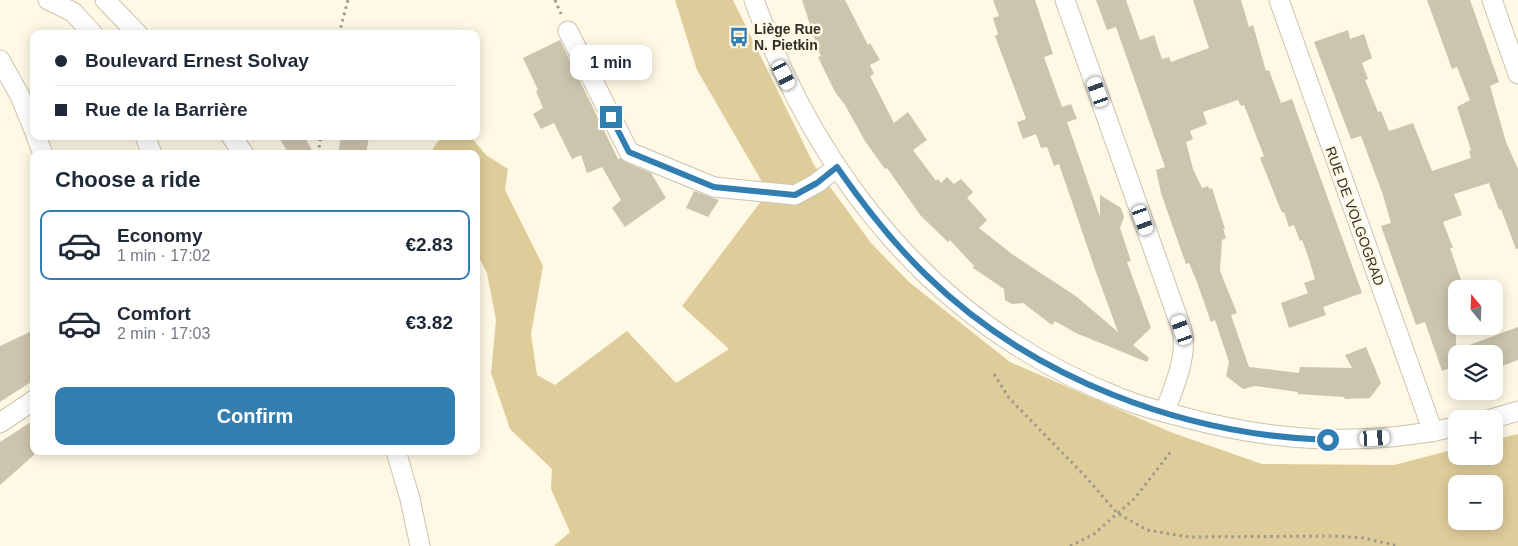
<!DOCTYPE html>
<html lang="en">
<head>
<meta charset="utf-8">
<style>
	:root { --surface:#fff; --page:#f6f6f7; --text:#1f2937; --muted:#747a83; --line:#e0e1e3; --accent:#337eb1 }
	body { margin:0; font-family:Helvetica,sans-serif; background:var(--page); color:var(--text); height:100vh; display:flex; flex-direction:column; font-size:19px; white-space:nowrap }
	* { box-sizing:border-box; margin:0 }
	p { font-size:16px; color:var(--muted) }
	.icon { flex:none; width:28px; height:28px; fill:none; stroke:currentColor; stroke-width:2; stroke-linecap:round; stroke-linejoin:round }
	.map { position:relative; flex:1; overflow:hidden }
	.panel { position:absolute; left:30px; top:150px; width:450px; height:305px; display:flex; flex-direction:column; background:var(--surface); border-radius:10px; box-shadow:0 2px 12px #0003 }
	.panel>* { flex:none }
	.banner { position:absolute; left:30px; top:30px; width:450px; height:110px; border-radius:10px; box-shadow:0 2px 12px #0003; display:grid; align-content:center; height:110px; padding:0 25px; background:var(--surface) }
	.needle { width:32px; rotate:341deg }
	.controls { position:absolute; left:1448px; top:280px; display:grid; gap:10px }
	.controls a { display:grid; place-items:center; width:55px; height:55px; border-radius:10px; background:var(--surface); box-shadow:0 2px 12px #0003; font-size:25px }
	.end { position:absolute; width:22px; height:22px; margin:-11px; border:6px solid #337eb1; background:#fff; box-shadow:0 0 0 2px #fff }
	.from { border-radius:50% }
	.bubble { position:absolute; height:35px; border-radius:10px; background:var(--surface); box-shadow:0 2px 12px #0003; font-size:16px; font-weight:700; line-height:35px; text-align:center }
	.car { position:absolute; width:15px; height:30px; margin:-15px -8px; border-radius:6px; box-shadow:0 0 4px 1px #0007; background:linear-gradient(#fff 24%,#345 0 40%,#fff 0 76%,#345 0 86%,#fff 0) }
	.banner b { display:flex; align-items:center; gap:18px; height:48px; font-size:19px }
	.banner b+b { border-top:1px solid var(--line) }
	.banner i { width:12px; height:12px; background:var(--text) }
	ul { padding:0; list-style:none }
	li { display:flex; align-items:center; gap:15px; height:70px; margin:0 10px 8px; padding:0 15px; border:2px solid transparent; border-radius:10px }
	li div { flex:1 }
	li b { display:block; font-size:19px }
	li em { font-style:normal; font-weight:700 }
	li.on { border-color:var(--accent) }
	li>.icon { width:45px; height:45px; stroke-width:1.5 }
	h2 { padding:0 25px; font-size:22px; line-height:60px }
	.primary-button { display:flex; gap:10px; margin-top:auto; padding:10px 25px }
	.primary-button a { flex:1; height:58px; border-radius:10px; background:var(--accent); color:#fff; font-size:20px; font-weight:700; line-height:58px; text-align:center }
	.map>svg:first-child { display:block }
	.green { fill:#decd9a; fill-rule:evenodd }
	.building { fill:#ccc4ad }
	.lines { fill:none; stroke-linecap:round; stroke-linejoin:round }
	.minor-casing { stroke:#cbc4ad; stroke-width:21 }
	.path { stroke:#9e998b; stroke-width:3; stroke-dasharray:2.5 4; stroke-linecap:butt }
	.minor { stroke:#fff; stroke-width:19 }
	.route { stroke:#337eb1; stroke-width:6 }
	.labels { text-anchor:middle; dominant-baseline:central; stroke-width:5; stroke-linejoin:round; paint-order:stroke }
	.poi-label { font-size:14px; font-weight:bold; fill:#343128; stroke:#fef8e5; text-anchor:start }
	.street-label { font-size:14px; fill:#343128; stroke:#fef8e5 }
</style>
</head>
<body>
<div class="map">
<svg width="1518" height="546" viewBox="0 0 1518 546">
	<rect width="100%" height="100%" fill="#fef8e5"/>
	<path class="green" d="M675,0H733L814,165L871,243L909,282L1010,362L1173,433L1262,464L1394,465L1456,449V456H1494V440L1518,434V546H554L570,532L551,489L552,469L510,429L491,373L496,320L487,273L476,252V154H431C438,133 452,136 470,136L486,155L508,169L505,190L543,266L531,334L537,375L555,385L627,331L676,383L729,349L682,306L768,192L697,70ZM1456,484H1494V521H1456Z"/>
	<path class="building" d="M802,0H845L868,45L870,43L880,60L870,65L874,74L870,76L894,123L908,112L927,140L913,150L936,181L938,179L941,183L947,177L954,184L961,179L973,192L967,198L987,220L979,228L1012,254L1077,297L1118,332L1096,272L1059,164L1054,166L1047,147L1041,148L1036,134L1023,139L1017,122L1026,119L995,36L998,34L993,18L999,16L993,0H1035L1053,54L1044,57L1062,107L1071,104L1077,119L1067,122L1100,217V195L1121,208L1124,217L1120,228L1131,261L1127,262L1151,328L1133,345L1149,358L1147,362L1076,333L1055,321L1052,325L1023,303L1012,304L1005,300L1004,289L973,268L974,266L950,240L948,242L921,216L887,168L885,169L865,141L845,105L835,92L818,57L821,56L813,41L815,40Z
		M1096,0H1126L1140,40L1154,35L1162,59L1169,57L1171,62L1209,48L1193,0H1241L1249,27L1253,25L1266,71L1269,70L1281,103L1292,99L1362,293L1323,307L1326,315L1289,328L1281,303L1308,293L1304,283L1315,279L1308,256L1302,240L1300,241L1294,225L1289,227L1284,212L1282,213L1260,158L1264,156L1244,105L1241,106L1238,100L1203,112L1207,124L1190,131L1193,139L1186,142L1193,169L1202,188L1208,186L1209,189L1212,188L1225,229H1223L1226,238L1222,240L1220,271L1237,313L1231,315L1249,367L1299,373L1300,367L1352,368L1345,355L1366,347L1381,383L1370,398L1345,399L1344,397L1298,394V392L1255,386L1243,389L1226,376L1229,362L1215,320L1211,322L1197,282L1189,263L1186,264L1161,193L1156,170L1165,167L1116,27L1107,30Z
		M1427,0H1470L1499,82L1490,86L1506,142L1518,169V249H1516L1501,209L1499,210L1489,183L1454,194L1462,215L1443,222L1453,248H1450L1461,280L1456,281V350L1518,327V360L1494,369V354H1456V366L1442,371L1425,322L1416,325L1381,226L1391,223L1383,195L1361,136L1351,139L1314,42L1348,30L1350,39L1364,34L1372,58L1362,63L1368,79L1365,80L1378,112L1381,111L1389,131L1413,123L1432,171L1471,158L1469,151L1471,150L1457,107L1470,100L1457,67L1452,69Z
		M560,40L618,159L620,158L625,162L651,173L666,198L625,227L612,208L621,200L602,167L587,173L581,155L572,159L554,123L541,129L533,114L543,108L536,91L538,90L523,58Z
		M278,136H304L314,154H289Z
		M341,136H369L366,154H338Z
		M694,191L719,200L708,217L686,208Z
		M34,330V380L0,402V346Z
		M34,420V455L0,485V442Z"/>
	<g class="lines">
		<defs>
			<path id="minor" d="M48,0L73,12L93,34
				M105,0L138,34
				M754,0C819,181 940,329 1123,399C1142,407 1163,412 1183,417C1275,442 1362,447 1456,427
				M1065,0L1182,330C1188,358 1174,385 1165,412
				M1279,0L1433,432
				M1492,0L1518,74
				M568,31L629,152L714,187L795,195L817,183L837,167
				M0,60L20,96L34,130
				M36,136L43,154
				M145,136L152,154
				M231,136L244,154
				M1491,419L1518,411
				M0,423L34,400
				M396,451L410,499L420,546"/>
		</defs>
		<use href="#minor" class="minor-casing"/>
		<path class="path" d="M555,0L561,14
			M339,34L348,0
			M318,154L321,136
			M994,374L1009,398L1085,476L1117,513L1147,530L1189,537L1335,536L1363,538L1399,546
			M1070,546L1094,534L1135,498L1172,450"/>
		<use href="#minor" class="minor"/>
	</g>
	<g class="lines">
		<path class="route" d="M611,117L629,152L714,187L795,195L817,183L837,167C864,206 892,242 926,275C1031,378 1182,435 1328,440"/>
	</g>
	<defs>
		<symbol id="bus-bare" viewBox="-9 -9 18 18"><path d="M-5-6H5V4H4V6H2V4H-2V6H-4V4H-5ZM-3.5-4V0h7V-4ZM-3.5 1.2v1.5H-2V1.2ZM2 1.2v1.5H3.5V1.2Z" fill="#337eb1" stroke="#fef8e5" stroke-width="2.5" paint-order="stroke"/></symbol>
	</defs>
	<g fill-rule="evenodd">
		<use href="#bus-bare" x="725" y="23" width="28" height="28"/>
	</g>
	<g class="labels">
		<g class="poi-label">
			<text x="754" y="29">Liège Rue<tspan x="754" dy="16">N. Pietkin</tspan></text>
		</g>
		<g class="street-label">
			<text transform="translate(1355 216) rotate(70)">RUE DE VOLGOGRAD</text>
		</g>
	</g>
</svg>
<div class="controls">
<a><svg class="needle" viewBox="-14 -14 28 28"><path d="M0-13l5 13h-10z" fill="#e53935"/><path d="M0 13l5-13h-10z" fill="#747a83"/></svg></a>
<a><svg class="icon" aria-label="layers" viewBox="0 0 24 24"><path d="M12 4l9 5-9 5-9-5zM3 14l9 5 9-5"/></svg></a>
<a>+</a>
<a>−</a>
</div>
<i class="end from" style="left:1328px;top:440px"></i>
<i class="end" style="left:611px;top:117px"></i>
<div class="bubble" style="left:570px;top:45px;width:82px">1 min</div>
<i class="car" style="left:784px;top:75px;rotate:153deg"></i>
<i class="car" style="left:1098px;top:92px;rotate:340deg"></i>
<i class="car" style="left:1143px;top:220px;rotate:160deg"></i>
<i class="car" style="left:1182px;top:330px;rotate:340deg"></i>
<i class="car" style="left:1375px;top:438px;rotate:87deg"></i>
<div class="banner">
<b><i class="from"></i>Boulevard Ernest Solvay</b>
<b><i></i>Rue de la Barrière</b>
</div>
<section class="panel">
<h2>Choose a ride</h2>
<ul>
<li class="on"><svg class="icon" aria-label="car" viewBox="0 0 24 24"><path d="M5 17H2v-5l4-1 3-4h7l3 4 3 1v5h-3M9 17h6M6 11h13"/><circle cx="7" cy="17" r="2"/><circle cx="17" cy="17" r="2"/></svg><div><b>Economy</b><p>1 min · 17:02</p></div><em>€2.83</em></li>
<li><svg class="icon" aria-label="car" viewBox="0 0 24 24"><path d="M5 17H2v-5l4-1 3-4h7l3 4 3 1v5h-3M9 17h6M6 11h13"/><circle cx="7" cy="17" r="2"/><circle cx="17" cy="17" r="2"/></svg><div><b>Comfort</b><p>2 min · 17:03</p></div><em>€3.82</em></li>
</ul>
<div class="primary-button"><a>Confirm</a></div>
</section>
</div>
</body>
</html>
